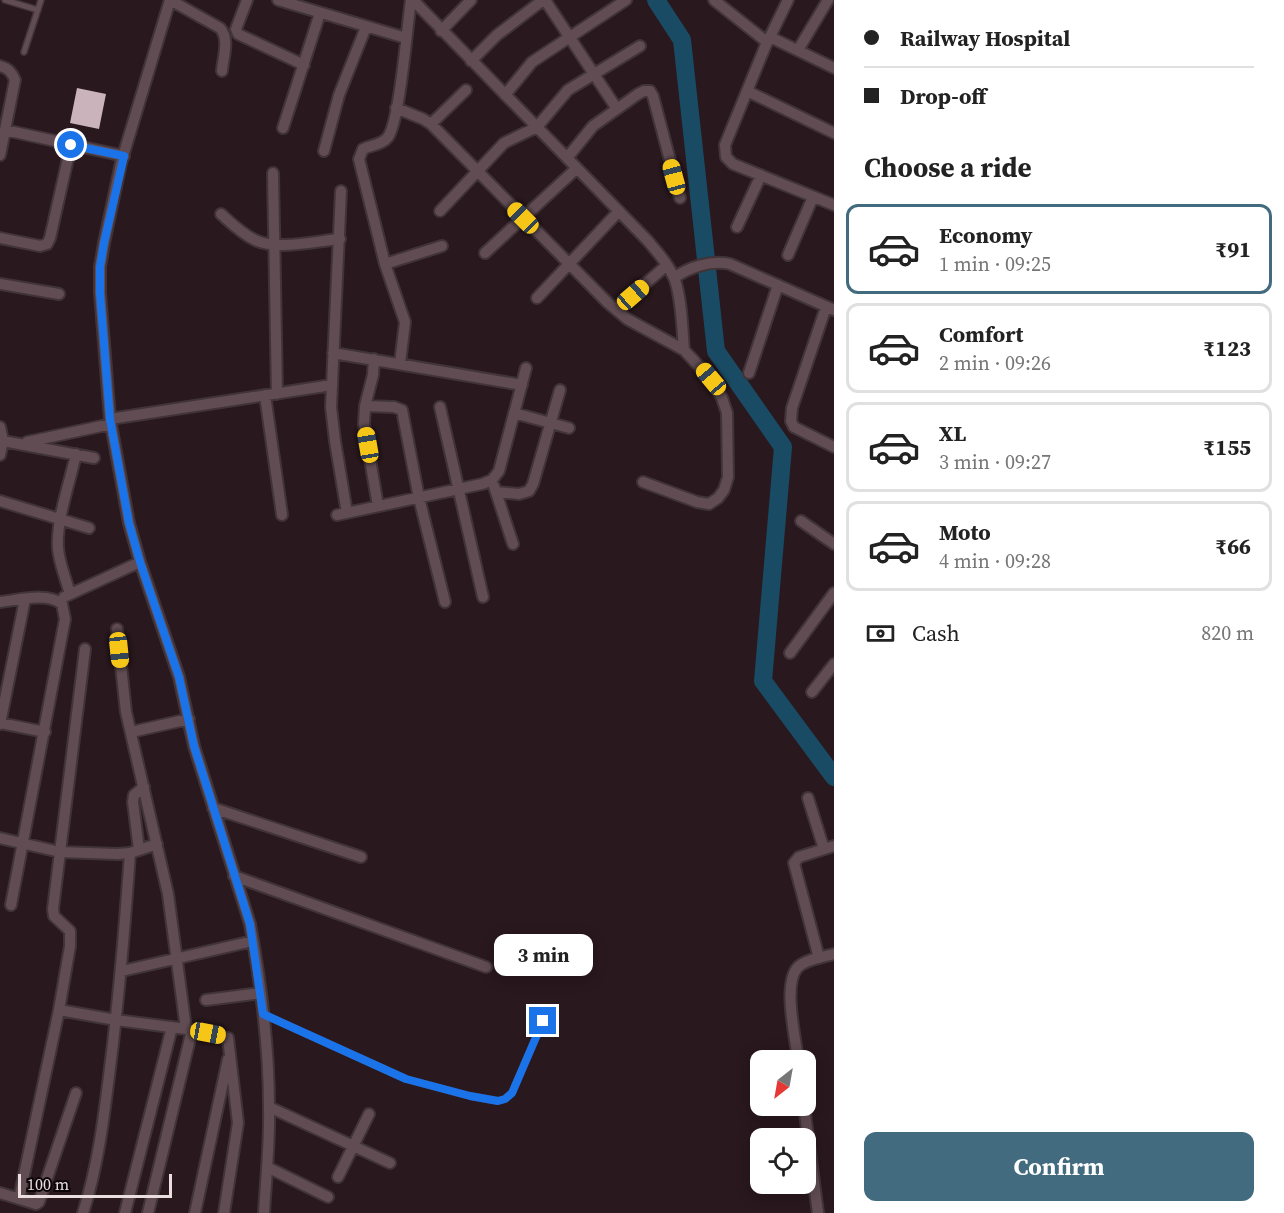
<!DOCTYPE html>
<html lang="en">
<head>
<meta charset="utf-8">
<style>
	:root { --surface:#fff; --page:#f6f6f6; --text:#222; --muted:#767676; --line:#e0e0e0; --accent:#426b7f }
	body { margin:0; font-family:"Source Serif 4",serif; background:var(--page); color:var(--text); height:100vh; display:flex; flex-direction:column; font-size:22px; white-space:nowrap }
	* { box-sizing:border-box; margin:0 }
	p { font-size:20px; color:var(--muted) }
	.icon { flex:none; width:33px; height:33px; fill:none; stroke:currentColor; stroke-width:2; stroke-linecap:round; stroke-linejoin:round }
	.map { position:relative; flex:1; overflow:hidden }
	.sheet { display:flex; flex-direction:column; background:var(--surface); width:450px }
	.sheet>* { flex:none }
	.guide { display:grid; align-content:center; height:132px; padding:0 30px; background:var(--surface) }
	.needle { width:39px; rotate:211deg }
	.controls { position:absolute; left:750px; top:1050px; display:grid; gap:12px }
	.controls a { display:grid; place-items:center; width:66px; height:66px; border-radius:12px; background:var(--surface); box-shadow:0 3px 15px #0003; font-size:30px }
	.scale { position:absolute; left:18px; bottom:15px; width:154px; box-sizing:border-box; padding-left:6px; border:3px solid #eadee1; border-top:0; font-size:16px; line-height:21px; white-space:nowrap; color:#eadee1; -webkit-text-stroke:4px #0d0608; paint-order:stroke }
	.end { position:absolute; width:27px; height:27px; margin:-14px; border:8px solid #1a73e8; background:#fff; box-shadow:0 0 0 3px #fff }
	.from { border-radius:50% }
	.bubble { position:absolute; height:42px; border-radius:12px; background:var(--surface); box-shadow:0 3px 15px #0003; font-size:20px; font-weight:700; line-height:42px; text-align:center }
	.car { position:absolute; width:18px; height:36px; margin:-18px -9px; border-radius:8px; box-shadow:0 0 4px 2px #0007; background:linear-gradient(#f5c518 24%,#345 0 40%,#f5c518 0 76%,#345 0 86%,#f5c518 0) }
	.guide b { display:flex; align-items:center; gap:21px; height:57px; font-size:22px }
	.guide b+b { border-top:2px solid var(--line) }
	.guide i { width:15px; height:15px; background:var(--text) }
	ul { padding:0; list-style:none }
	li { display:flex; align-items:center; gap:18px; height:90px; margin:0 12px 9px; padding:0 18px; border:3px solid var(--line); border-radius:12px }
	li div { flex:1 }
	li b { display:block; font-size:22px }
	li em { font-style:normal; font-weight:700 }
	li.on { border-color:var(--accent) }
	li>.icon { width:54px; height:54px; stroke-width:1.5 }
	h2 { padding:0 30px; font-size:27px; line-height:72px }
	.pay { display:flex; align-items:center; gap:15px; height:66px; padding:0 30px; font-size:22px }
	.pay p { margin-inline-start:auto }
	.button { display:flex; gap:12px; margin-top:auto; padding:12px 30px }
	.button a { flex:1; height:69px; border-radius:12px; background:var(--accent); color:#fff; font-size:24px; font-weight:700; line-height:69px; text-align:center }
	main { display:flex; flex:1; min-height:0 }
	.map>svg:first-child { display:block }
	.lines { fill:none; stroke-linecap:round; stroke-linejoin:round }
	.river { stroke:#194c64; stroke-width:18 }
	.building { fill:#cab3ba }
	.service-casing { stroke:#413438; stroke-width:8 }
	.minor-casing { stroke:#413438; stroke-width:14 }
	.service { stroke:#604c52; stroke-width:5 }
	.minor { stroke:#604c52; stroke-width:10 }
	.route { stroke:#1a73e8; stroke-width:8 }
</style>
</head>
<body>
<main>
<div class="map">
<svg width="834" height="1213" viewBox="0 0 834 1213">
	<rect width="100%" height="100%" fill="#29181e"/>
	<g class="lines">
		<path class="river" d="M656,0L682,40L716,351L783,447L763,681L834,777"/>
	</g>
	<path class="building" d="M77,88L106,94L99,129L70,123Z"/>
	<g class="lines">
		<defs>
			<path id="service" d="M5,0L38,10
				M24,52L41,0
				M263,1014L406,1079L470,1096L498,1101L505,1099L512,1093L543,1021"/>
			<path id="minor" d="M170,0L121,163L104,243L100,267V293L110,419L129,523L140,562L179,677L194,746L250,924C261,984 269,1046 269,1107C270,1142 266,1178 264,1213
				M170,0L220,28C230,39 223,57 222,71
				M247,0L236,29L238,34L304,65
				M278,0L406,38
				M413,0L648,241C658,253 669,265 675,280C682,302 682,327 684,350
				M545,0L617,109
				M714,0L767,42
				M788,0L765,47L725,145L726,157L733,164L834,205
				M441,31L471,0
				M770,37L834,68
				M798,50L828,0
				M471,61L497,35L543,0
				M0,66C8,68 12,72 15,80L0,155
				M747,91L834,133
				M505,95L532,62L626,0
				M396,108L423,119L431,124L608,303L627,319L684,350L711,379L722,398L727,413L728,477L724,490L718,498L709,504L697,502L643,482
				M431,124L466,90
				M283,128L320,13
				M5,130L124,156
				M324,151L339,95L366,27
				M567,158L593,126L638,94L644,91H650L653,96L680,198
				M273,173L277,394
				M341,191L331,407L335,441L347,513
				M440,211L504,143L537,127L568,90L640,46
				M221,214C231,223 242,234 255,240C277,251 316,241 340,239
				M737,227L761,175
				M0,238L40,246L47,244L50,238L71,145
				M485,253L577,168
				M788,255L813,197
				M385,264L442,246
				M674,278C689,267 711,260 730,264L834,310
				M0,284L59,294
				M537,298L619,211
				M826,307L792,408L791,421L794,427L834,447
				M616,309L667,265
				M333,353L522,385
				M374,359L373,375L365,406L364,424L378,506
				M400,363L405,322L385,264L359,159L363,149C371,145 382,145 388,137C400,120 407,26 411,0
				M749,373L778,285
				M265,395L282,515
				M365,406L394,407L402,410L419,498L445,602
				M440,407L483,597
				M514,413L569,428
				M110,419L332,385
				M0,427L3,441L0,455
				M3,441L94,458
				M27,442L111,424
				M494,486L513,544
				M496,492L519,494L529,491L533,484L560,390
				M0,501L89,528
				M337,515L482,484L492,480L499,471L526,368
				M801,521L834,544
				M70,594C66,579 59,563 58,548C56,520 70,482 76,454
				M64,597L140,562
				M0,602C18,600 47,592 62,604L65,619L11,905
				M117,629L126,712L168,894L186,1029
				M790,653L834,593
				M812,692L834,664
				M0,723L45,732
				M0,724L25,599
				M131,732L189,719
				M808,798L824,849
				M213,808L361,857
				M0,838L60,852L117,854L130,853L157,844
				M139,850L133,802L134,795L144,787
				M234,876L486,967
				M819,958L794,863L799,857L834,846
				M122,971L253,941
				M206,1000L261,993
				M59,1010L116,1020L186,1029L228,1038L238,1123L224,1213
				M798,1060C796,1039 782,984 798,967C807,959 823,957 834,954
				M804,1106L818,1213
				M269,1107L390,1163
				M267,1167L328,1197
				M338,1177L369,1114
				M0,1193L36,1204L39,1202L76,1093
				M19,1199L59,1010L70,946V931L54,916L53,909L85,649
				M83,1213C98,1166 104,1117 110,1068C119,997 125,925 130,853
				M125,1213L172,1027
				M148,1213L192,1030
				M195,1213L228,1059"/>
		</defs>
		<use href="#service" class="service-casing"/>
		<use href="#minor" class="minor-casing"/>
		<use href="#service" class="service"/>
		<use href="#minor" class="minor"/>
	</g>
	<g class="lines">
		<path class="route" d="M71,145L124,156L104,243L100,267V293L110,419L129,523L140,562L179,677L194,746L250,924L263,1014L406,1079L470,1096L498,1101L505,1099L512,1093L543,1021"/>
	</g>
</svg>
<div class="controls">
<a><svg class="needle" viewBox="-14 -14 28 28"><path d="M0-13l5 13h-10z" fill="#e53935"/><path d="M0 13l5-13h-10z" fill="#767676"/></svg></a>
<a><svg class="icon" aria-label="locate" viewBox="0 0 24 24"><circle cx="12" cy="12" r="6"/><path d="M12 2v4M12 18v4M2 12h4M18 12h4"/></svg></a>
</div>
<div class="scale">100 m</div>
<i class="end from" style="left:71px;top:145px"></i>
<i class="end" style="left:543px;top:1021px"></i>
<div class="bubble" style="left:494px;top:934px;width:99px">3 min</div>
<i class="car" style="left:674px;top:177px;rotate:345deg"></i>
<i class="car" style="left:523px;top:218px;rotate:315deg"></i>
<i class="car" style="left:633px;top:295px;rotate:49deg"></i>
<i class="car" style="left:711px;top:379px;rotate:320deg"></i>
<i class="car" style="left:368px;top:445px;rotate:350deg"></i>
<i class="car" style="left:119px;top:650px;rotate:174deg"></i>
<i class="car" style="left:208px;top:1033px;rotate:101deg"></i>
</div>
<section class="sheet">
<div class="guide">
<b><i class="from"></i>Railway Hospital</b>
<b><i></i>Drop-off</b>
</div>
<h2>Choose a ride</h2>
<ul>
<li class="on"><svg class="icon" aria-label="car" viewBox="0 0 24 24"><path d="M5 17H2v-5l4-1 3-4h7l3 4 3 1v5h-3M9 17h6M6 11h13"/><circle cx="7" cy="17" r="2"/><circle cx="17" cy="17" r="2"/></svg><div><b>Economy</b><p>1 min · 09:25</p></div><em>₹91</em></li>
<li><svg class="icon" aria-label="car" viewBox="0 0 24 24"><path d="M5 17H2v-5l4-1 3-4h7l3 4 3 1v5h-3M9 17h6M6 11h13"/><circle cx="7" cy="17" r="2"/><circle cx="17" cy="17" r="2"/></svg><div><b>Comfort</b><p>2 min · 09:26</p></div><em>₹123</em></li>
<li><svg class="icon" aria-label="car" viewBox="0 0 24 24"><path d="M5 17H2v-5l4-1 3-4h7l3 4 3 1v5h-3M9 17h6M6 11h13"/><circle cx="7" cy="17" r="2"/><circle cx="17" cy="17" r="2"/></svg><div><b>XL</b><p>3 min · 09:27</p></div><em>₹155</em></li>
<li><svg class="icon" aria-label="car" viewBox="0 0 24 24"><path d="M5 17H2v-5l4-1 3-4h7l3 4 3 1v5h-3M9 17h6M6 11h13"/><circle cx="7" cy="17" r="2"/><circle cx="17" cy="17" r="2"/></svg><div><b>Moto</b><p>4 min · 09:28</p></div><em>₹66</em></li>
</ul>
<div class="pay"><svg class="icon" aria-label="cash" viewBox="0 0 24 24"><path d="M3 7h18v10H3z"/><circle cx="12" cy="12" r="2"/></svg>Cash<p>820 m</p></div>
<div class="button"><a>Confirm</a></div>
</section>
</main>
</body>
</html>
